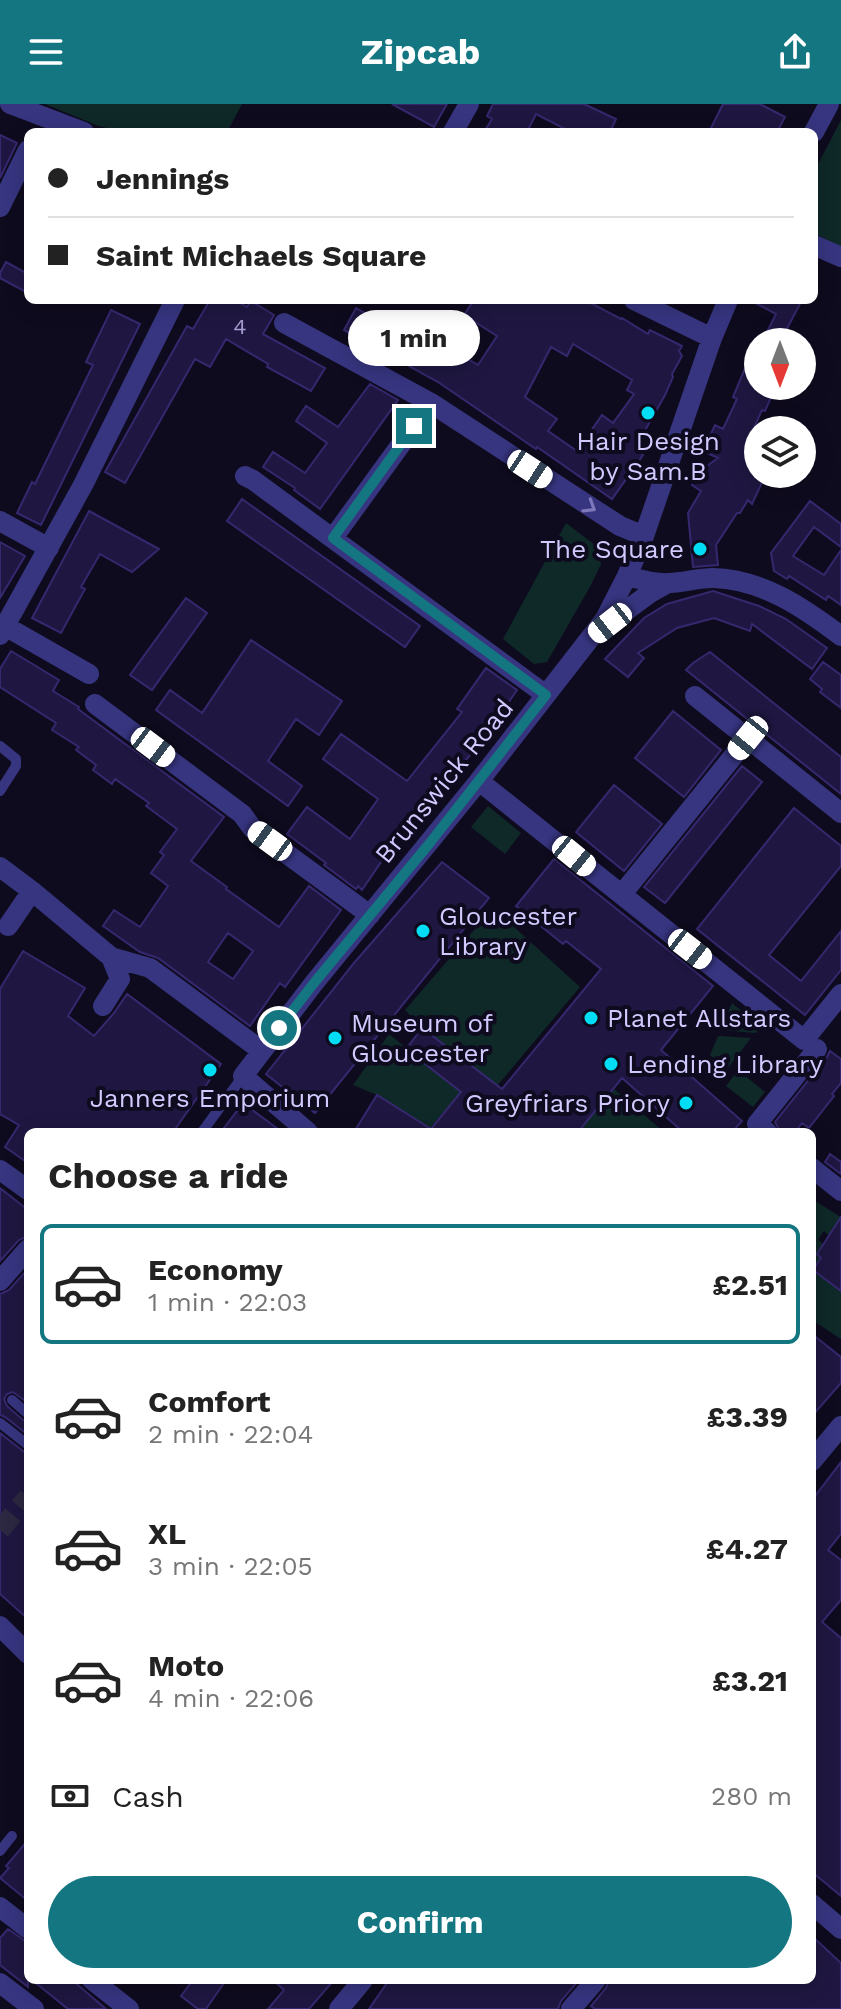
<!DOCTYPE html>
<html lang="en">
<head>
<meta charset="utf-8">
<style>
	:root { --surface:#fff; --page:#f2f2f2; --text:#222; --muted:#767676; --line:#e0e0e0; --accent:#137681 }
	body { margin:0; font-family:"Work Sans",sans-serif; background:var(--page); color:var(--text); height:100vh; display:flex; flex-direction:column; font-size:30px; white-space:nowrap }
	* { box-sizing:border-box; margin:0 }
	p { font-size:26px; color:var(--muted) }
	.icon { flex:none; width:44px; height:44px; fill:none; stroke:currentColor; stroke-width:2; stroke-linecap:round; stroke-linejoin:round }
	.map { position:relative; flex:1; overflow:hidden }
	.details { position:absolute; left:24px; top:1024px; width:792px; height:856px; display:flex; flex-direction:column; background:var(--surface); border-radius:12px; box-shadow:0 4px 20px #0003 }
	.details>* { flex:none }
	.guide { position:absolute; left:24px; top:24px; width:794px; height:176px; border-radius:12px; box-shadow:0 4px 20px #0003; display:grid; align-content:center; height:176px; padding:0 24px; background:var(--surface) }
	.needle { width:52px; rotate:180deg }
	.buttons { position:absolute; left:744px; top:224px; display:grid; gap:16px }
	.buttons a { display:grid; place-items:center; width:72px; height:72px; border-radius:50%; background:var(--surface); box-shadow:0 4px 20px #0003; font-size:40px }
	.end { position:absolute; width:36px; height:36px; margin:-18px; border:10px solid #137681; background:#fff; box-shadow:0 0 0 4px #fff }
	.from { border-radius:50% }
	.bubble { position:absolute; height:56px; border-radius:28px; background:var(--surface); box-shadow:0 4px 20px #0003; font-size:26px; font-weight:700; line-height:56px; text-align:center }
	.car { position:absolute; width:24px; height:48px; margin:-24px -12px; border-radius:10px; box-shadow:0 0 6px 2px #0007; background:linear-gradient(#fff 24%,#345 0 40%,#fff 0 76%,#345 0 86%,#fff 0) }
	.guide b { display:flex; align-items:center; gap:28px; height:76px; font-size:30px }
	.guide b+b { border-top:2px solid var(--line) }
	.guide i { width:20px; height:20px; background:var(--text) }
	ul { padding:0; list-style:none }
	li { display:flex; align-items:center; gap:24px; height:120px; margin:0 16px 12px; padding:0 8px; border:4px solid transparent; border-radius:12px }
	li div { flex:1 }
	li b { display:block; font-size:30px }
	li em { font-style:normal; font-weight:700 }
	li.active { border-color:var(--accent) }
	li>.icon { width:72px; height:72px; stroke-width:1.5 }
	h2 { padding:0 24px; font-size:36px; line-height:96px }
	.pay { display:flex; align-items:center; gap:20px; height:88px; padding:0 24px; font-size:30px }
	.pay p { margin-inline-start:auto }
	.primary-button { display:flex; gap:16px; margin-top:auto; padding:16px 24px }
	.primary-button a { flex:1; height:92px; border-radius:48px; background:var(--accent); color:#fff; font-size:32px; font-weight:700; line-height:92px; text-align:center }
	header { display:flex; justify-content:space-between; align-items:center; height:104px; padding:0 24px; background:var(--accent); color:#fff; font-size:36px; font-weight:700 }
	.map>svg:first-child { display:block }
	.green { fill:#0e2928 }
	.building { fill:#1f1741; stroke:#36286e; stroke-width:2; fill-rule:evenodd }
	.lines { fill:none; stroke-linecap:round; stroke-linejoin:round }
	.street-tunnel { stroke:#2c2841; stroke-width:20; stroke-dasharray:20 10; stroke-linecap:butt }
	.lane { stroke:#373580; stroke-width:10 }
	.street { stroke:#373580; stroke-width:20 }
	.oneway { stroke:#7c78b9 }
	.route { stroke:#137681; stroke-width:10 }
	.poi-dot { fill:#00ddf5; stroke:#0f0b1f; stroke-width:3 }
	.labels { text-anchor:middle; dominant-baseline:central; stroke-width:8; stroke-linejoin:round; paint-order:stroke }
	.number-label { font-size:22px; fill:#a49dd0 }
	.poi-label { font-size:26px; fill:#d0caff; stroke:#0f0b1f; text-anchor:start }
	.street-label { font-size:26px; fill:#d0caff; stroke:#0f0b1f }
</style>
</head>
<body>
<header><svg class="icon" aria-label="menu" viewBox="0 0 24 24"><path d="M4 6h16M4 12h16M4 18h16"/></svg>Zipcab<svg class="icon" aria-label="share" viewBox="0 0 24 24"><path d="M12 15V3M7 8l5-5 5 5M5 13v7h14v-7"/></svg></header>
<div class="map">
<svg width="841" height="1905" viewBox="0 0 841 1905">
	<rect width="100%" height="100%" fill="#0f0b1f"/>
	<path class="green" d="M45,0H242L227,28H120L96,21Z
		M841,16V143L814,129V68Z
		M566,419L599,444L601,460L591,481L547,558L534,560L503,535Z
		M488,702L521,729L505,750L471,723Z
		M493,804L580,883L497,982L422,924L405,906Z
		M732,899L761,923L756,929L720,926Z
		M389,930L461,988L430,1024L377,991L353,981Z
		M718,932L751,934L727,965L710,951Z
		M738,966L765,988L753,1003L726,982Z
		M613,984L664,1028H584L580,1025Z
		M812,1095L841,1113L829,1132L824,1127L818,1135L823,1140L817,1149L821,1154L813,1166L841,1187V1235L812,1216Z"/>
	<path class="building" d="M392,0H447L434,23Z
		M493,0H584L616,15L610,28H571L536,10L527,28H484L492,15L487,12Z
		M723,0H760L785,13L777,28H709Z
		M0,31L17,39L0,74Z
		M6,158L28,170V189L0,174V169Z
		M210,196H235L247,203L251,197L274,211L263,230L325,264L311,287L267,263L268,260L226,235L210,263L195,255L125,379L105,368L187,222L193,225Z
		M474,196H585L621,215L622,214L648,230L650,226L682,242L679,247L682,252L672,270L673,273L665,291L639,337L645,342L641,349L643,351L612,395L537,343L536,345L438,278L344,226L356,204L416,237L422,226L438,235L437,237L478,261L497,232L464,211ZM573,240L632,276L627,286L634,290L613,319L602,311L577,347L548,327L557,315L525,293L551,243L567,252Z
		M750,196H802L781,236L767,228L776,210Z
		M111,206L140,220L41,421L17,409L32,378L35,380L93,261L86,258Z
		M758,233V282H776L765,307L762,306L746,341L758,346V370H766L752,400L748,396L740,409H737L716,441L718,461L693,463L688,409L701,387L692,381L694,371L718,354L703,347L715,321L723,325L737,295L733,293Z
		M370,280L398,296L320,405L294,386L295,384L263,363L273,348L305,369L327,339L296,317L306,302L338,323Z
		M242,395L420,522L405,543L227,417Z
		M810,397L841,420V443L814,423L793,452L824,471L841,446V501L828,492L826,496L789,472L787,475L774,467L771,449Z
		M89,407L159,445L132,468L100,450L81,483L85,485L61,529L32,514Z
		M0,438L25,452L0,494Z
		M713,487L759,502L786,515L827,544L812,565L752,520L750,527L714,514L677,524L638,549L644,554L628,573L605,555L644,514L667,500Z
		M186,494L207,509L152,586L130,571Z
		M251,536L342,597L319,631L296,615L268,657L302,682L288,702L156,606L170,586L202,609Z
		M11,547L59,576L53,587L79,603L78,605L224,713L191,757L227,783L226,785L279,823L309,782L341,806L285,883L280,879L250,922L158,854L140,848L103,822L114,806L140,823L168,782L151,769L164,751L160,748L177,725L146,702L149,699L115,675L112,680L93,666L96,661L76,646L79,643L52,626L56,619L0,583V565ZM228,829L253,847L233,875L208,858Z
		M710,548L841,653V690L686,566L693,559Z
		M823,558L841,571V604L820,588L822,585L810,575Z
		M486,564L517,586L489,627L410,727L405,723L362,786L358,782L356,785L324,761L326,759L287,730L307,703L350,735L378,695L323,655L341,630L407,677L462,608L457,605Z
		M673,607L721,646L684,693L635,654Z
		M742,662L762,678L665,799L644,783Z
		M614,681L662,720L624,767L576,728Z
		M794,704L841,742V762L769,851L801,877L841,827V866L805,911L697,825Z
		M554,755L713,882L661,946L742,1017L732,1028H683L622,974L578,1028H354L377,991L431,1025L461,988L406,945L422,924L502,985L601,865L566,837L563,840L516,802Z
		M442,758L489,794L315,1009L266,970L354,859Z
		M23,847L85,884L68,912L94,932L114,909L127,890L221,960L173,1028H28V1059L5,1043L19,1021L0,1010V885Z
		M830,947L841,955V979L832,990L834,992L809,1024L802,1019L795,1028H780L775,1018L827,953Z
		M243,999L282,1028H221Z
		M830,1050L841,1058V1070L825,1058Z
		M0,1084L28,1106V1132L19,1136L0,1157Z
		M841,1113V1187L813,1166L821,1154L817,1150Z
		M28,1165V1299L13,1288L7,1290L4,1295L7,1302L23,1316L28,1318V1331L5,1313L0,1311V1190L9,1186Z
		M812,1230L841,1253V1279L812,1312Z
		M0,1329L23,1347L28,1349V1515L0,1490Z
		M841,1358V1430L828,1446L841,1456V1496L822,1518L841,1534V1792L812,1768V1396Z
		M28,1736V1797L0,1774L9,1764L6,1762Z
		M8,1825L28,1839V1883L0,1861V1834Z
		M812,1832L841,1859V1905H595L591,1902L606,1884L609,1876H812Z
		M32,1876H72L106,1905H68Z
		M193,1876H226L206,1905H198L181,1892Z
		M273,1876H334L309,1905H268L284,1886Z
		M389,1876H579L561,1897L558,1905H369Z"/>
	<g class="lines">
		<path class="street-tunnel" d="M0,1426L28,1393"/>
		<path class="lane" d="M0,642L16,655V662L0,687
			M202,1028L243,972
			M12,1296L28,1310
			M0,1319L28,1341
			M0,1747L12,1732"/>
		<path class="street" d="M10,0L84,28
			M453,28L469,0
			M814,28L829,0
			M0,103L28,46
			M814,141L841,153
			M634,196L712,234
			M284,219L431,299L333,434
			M431,299L620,422L644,432
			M245,372L253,376L546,591
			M0,417L49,444
			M627,472C641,476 656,480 670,479C685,478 699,474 713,474C762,475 804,504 841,532
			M5,522L89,570
			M603,524L650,489L668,479
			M0,531L83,381L175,196
			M695,592L841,709
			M95,600L242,710L253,725L370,811
			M479,677L804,936L841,890
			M0,763L32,787L8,822
			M32,787L111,853L120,875L103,902
			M622,790L748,634
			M111,853L150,864L262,947
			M308,1028L243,972L314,879L479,677L605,515L627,472L644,432L712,234L728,196
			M767,1028L757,1020L817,945
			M812,1064L841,1087
			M0,1066L28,1086
			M0,1177L28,1145
			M812,1357L841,1322
			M0,1522L28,1550
			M812,1800L841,1825
			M0,1803L28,1825
			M92,1876L129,1905
			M0,1879L34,1905
			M339,1905L363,1876
			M571,1905L596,1876"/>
	</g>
	<defs><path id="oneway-chevron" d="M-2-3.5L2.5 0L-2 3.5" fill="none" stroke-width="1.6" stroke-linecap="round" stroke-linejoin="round" transform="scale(2)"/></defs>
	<use class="oneway" href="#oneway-chevron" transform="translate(590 403) rotate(32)"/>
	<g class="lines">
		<path class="route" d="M279,924L314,879L429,740L546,591L333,434L414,322"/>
	</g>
	<g class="poi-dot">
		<circle cx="648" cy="309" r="8"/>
		<circle cx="700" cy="445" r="8"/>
		<circle cx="423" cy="827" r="8"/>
		<circle cx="591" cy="914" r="8"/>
		<circle cx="335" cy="934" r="8"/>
		<circle cx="611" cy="960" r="8"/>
		<circle cx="210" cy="966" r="8"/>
		<circle cx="686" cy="999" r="8"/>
	</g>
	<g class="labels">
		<g class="number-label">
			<text x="240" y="222">4</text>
		</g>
		<g class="poi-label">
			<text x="648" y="337" text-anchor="middle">Hair Design<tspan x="648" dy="30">by Sam.B</tspan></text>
			<text x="684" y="445" text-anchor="end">The Square</text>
			<text x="439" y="812">Gloucester<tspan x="439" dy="30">Library</tspan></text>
			<text x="607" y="914">Planet Allstars</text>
			<text x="351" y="919">Museum of<tspan x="351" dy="30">Gloucester</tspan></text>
			<text x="627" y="960">Lending Library</text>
			<text x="210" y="994" text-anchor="middle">Janners Emporium</text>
			<text x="670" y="999" text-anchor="end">Greyfriars Priory</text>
		</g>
		<g class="street-label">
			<text transform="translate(444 677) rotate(-51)">Brunswick Road</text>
		</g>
	</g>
</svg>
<div class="buttons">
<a><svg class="needle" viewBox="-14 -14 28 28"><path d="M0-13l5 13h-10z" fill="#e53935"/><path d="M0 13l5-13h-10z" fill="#767676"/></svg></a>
<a><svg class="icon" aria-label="layers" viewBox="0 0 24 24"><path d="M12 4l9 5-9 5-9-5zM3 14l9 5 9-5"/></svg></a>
</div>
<i class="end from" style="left:279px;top:924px"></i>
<i class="end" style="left:414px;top:322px"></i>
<div class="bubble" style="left:348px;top:206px;width:132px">1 min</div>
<i class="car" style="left:530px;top:365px;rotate:123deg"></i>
<i class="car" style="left:610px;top:519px;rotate:232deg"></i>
<i class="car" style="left:748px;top:634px;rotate:219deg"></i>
<i class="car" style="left:153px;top:643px;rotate:127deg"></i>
<i class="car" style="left:270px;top:737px;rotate:306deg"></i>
<i class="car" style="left:574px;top:752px;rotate:129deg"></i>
<i class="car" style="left:690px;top:845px;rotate:128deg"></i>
<div class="guide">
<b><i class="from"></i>Jennings</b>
<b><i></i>Saint Michaels Square</b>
</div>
<section class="details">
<h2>Choose a ride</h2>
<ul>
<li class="active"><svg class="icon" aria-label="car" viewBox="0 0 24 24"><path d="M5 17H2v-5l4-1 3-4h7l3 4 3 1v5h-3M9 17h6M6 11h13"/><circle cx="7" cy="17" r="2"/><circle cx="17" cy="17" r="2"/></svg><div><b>Economy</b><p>1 min · 22:03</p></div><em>£2.51</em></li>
<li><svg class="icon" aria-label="car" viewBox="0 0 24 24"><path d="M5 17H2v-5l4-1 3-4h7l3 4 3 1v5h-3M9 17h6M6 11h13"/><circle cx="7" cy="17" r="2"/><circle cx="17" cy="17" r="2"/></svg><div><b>Comfort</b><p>2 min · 22:04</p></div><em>£3.39</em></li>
<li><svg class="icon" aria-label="car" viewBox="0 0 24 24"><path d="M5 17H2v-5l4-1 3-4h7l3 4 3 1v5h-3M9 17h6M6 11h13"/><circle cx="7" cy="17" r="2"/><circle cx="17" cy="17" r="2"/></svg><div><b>XL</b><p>3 min · 22:05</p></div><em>£4.27</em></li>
<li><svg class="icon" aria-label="car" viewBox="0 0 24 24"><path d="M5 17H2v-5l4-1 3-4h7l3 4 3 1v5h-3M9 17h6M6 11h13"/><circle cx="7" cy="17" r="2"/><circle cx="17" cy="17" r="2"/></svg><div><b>Moto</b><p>4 min · 22:06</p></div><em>£3.21</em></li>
</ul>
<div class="pay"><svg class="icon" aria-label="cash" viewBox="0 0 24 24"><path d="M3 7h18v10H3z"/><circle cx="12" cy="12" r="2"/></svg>Cash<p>280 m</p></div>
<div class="primary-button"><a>Confirm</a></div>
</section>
</div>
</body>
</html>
